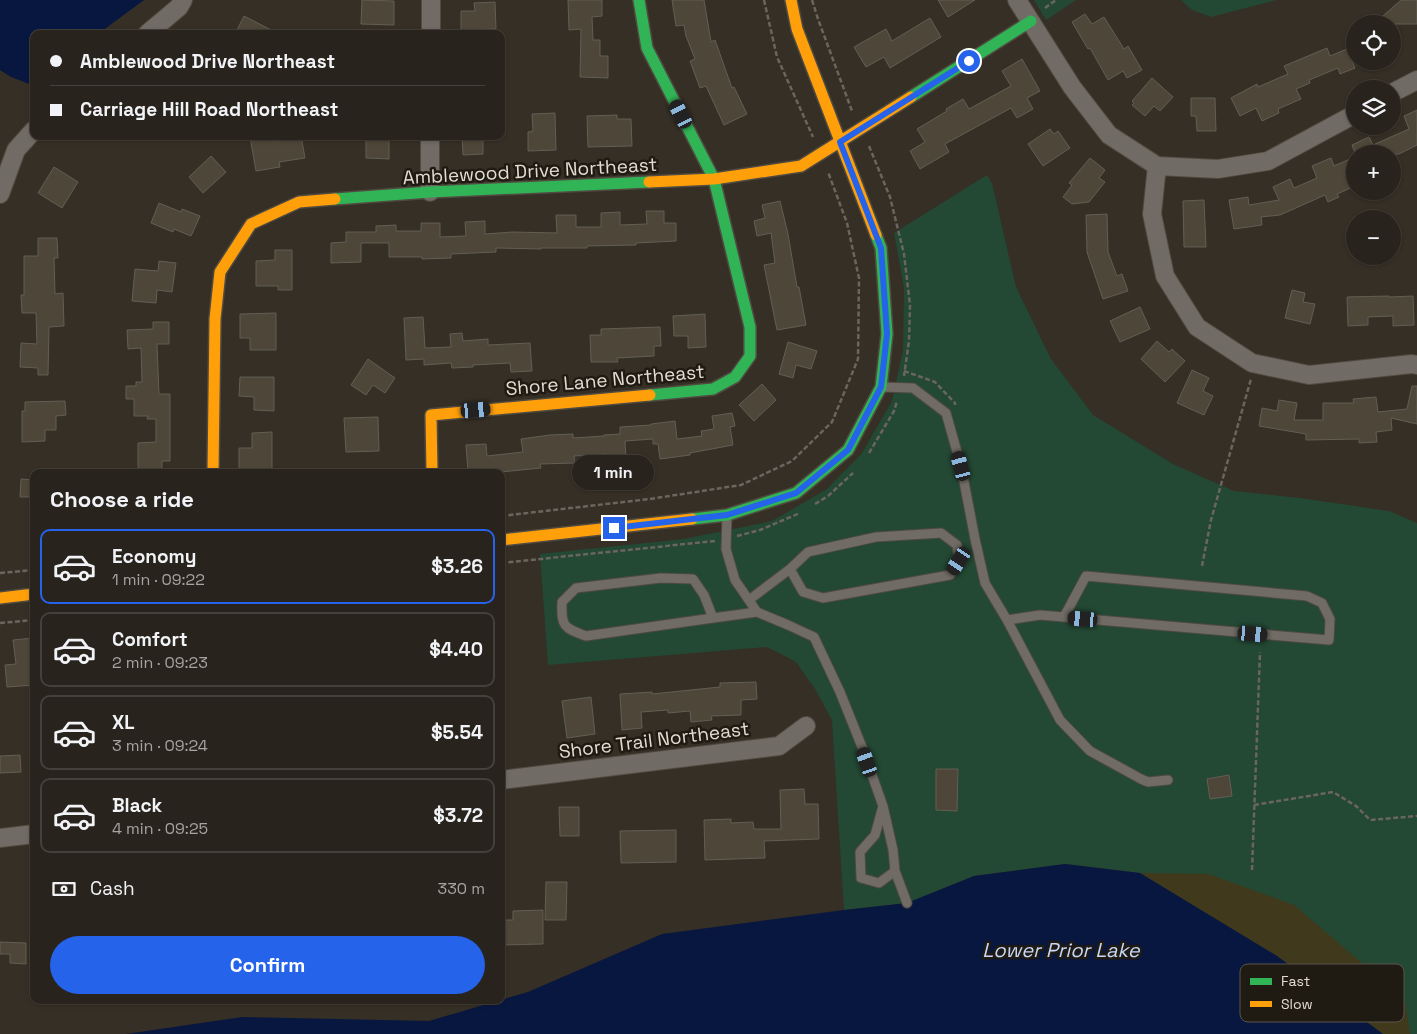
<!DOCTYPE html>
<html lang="en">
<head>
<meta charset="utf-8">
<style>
	:root { --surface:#28231c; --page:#342f29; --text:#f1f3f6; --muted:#a5a4a3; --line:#44403b; --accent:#2563eb }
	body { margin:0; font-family:"Space Grotesk",sans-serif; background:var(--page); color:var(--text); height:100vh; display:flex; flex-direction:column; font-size:19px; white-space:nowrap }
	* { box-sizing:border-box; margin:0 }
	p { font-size:16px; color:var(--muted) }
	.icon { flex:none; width:28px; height:28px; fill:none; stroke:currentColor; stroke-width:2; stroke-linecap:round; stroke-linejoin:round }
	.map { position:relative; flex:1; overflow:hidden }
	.side { position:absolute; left:30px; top:469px; width:475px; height:535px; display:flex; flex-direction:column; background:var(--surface); border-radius:10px; box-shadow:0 1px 4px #0004,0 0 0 1px var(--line) }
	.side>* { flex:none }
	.guide { position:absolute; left:30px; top:30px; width:475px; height:110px; border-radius:10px; box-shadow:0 1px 4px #0004,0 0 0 1px var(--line); display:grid; align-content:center; height:110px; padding:0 20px; background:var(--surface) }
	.buttons { position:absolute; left:1346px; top:15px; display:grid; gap:10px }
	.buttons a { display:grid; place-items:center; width:55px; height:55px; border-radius:50%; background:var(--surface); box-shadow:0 1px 4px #0004,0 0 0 1px var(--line); font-size:25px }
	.end { position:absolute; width:22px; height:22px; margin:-11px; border:6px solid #2563eb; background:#fff; box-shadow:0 0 0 2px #fff }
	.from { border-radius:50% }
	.bubble { position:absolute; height:35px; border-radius:18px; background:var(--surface); box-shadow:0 1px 4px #0004,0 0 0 1px var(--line); font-size:16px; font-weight:600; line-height:35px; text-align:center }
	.car { position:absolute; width:15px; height:30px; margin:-15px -8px; border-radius:6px; box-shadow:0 0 4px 1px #0007; background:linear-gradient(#222 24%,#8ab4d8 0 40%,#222 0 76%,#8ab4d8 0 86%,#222 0) }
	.guide b { display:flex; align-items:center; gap:18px; height:48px; font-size:19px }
	.guide b+b { border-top:1px solid var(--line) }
	.guide i { width:12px; height:12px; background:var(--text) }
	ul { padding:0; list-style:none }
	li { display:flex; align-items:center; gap:15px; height:75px; margin:0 10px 8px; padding:0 10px; border:2px solid var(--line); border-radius:10px }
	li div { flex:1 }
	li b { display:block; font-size:19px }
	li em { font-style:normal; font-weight:600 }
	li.selected { border-color:var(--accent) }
	li>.icon { width:45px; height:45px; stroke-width:1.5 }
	h2 { padding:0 20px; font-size:22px; line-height:60px }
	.pay { display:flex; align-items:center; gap:12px; height:55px; padding:0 20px; font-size:19px }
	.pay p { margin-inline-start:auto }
	.cta { display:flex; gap:10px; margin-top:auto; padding:10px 20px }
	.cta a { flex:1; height:58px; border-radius:30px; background:var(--accent); color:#fff; font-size:20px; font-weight:600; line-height:58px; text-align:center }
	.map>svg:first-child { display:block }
	.green { fill:#234834 }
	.sand { fill:#41391b }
	.water { fill:#081740 }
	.building { fill:#4e4739; stroke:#635e55 }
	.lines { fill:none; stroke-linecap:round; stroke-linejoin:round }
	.lane-casing { stroke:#504a41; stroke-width:11 }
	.street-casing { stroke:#504a41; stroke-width:20 }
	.fast-casing { stroke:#504a41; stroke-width:14 }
	.slow-casing { stroke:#504a41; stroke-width:14 }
	.path { stroke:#6a655e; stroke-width:2.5; stroke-dasharray:5 2.5; stroke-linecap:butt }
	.lane { stroke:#706b64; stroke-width:9 }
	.street { stroke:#706b64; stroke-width:18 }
	.fast { stroke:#30b455; stroke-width:11 }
	.slow { stroke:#ff9f0a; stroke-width:11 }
	.route { stroke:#2563eb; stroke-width:6 }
	.labels { text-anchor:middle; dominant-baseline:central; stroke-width:5; stroke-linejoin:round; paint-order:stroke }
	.street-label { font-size:19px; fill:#e3dcd1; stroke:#1f1a12 }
	.water-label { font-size:20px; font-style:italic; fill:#c7d7f8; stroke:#1f1a12 }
	.key { fill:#1f1a12; stroke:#5a544b; stroke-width:1 }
	.key-label { font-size:14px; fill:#e3dcd1 }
</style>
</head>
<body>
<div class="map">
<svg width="1417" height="1034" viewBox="0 0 1417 1034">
	<rect width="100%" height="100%" fill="#352f25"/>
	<path class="green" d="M1034,0H1076L1046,20Z
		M1181,0H1277L1211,17L1192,10Z
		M987,175L992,183L1016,287L1051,359L1093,415L1173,464L1234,491L1300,498L1389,511L1417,523V1034H1383L1277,956L1140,873L1065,864L974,876L907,903L844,910L832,720L815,689L796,662L767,647L548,665L540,554L684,539L772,521L827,489L862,453L892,401L903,350L904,288L894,233Z"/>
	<path class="sand" d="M1140,873L1208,874L1294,905L1363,964L1405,1002L1410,1034H1383L1277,956Z"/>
	<path class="water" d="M0,0H144L98,34H34V84L32,85L11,77L0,70Z
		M1065,864L1140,873L1277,956L1383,1034H126L242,1017L429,1021L528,992L662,934L844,910L907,903L974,876Z"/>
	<path class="building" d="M362,0L394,1V25L361,24Z
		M568,0H602V16L592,17L593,40H600V56H608V78L580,77L581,29L569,30Z
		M672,0H704L711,42L715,40L732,88L734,87L747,114L724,125L706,86L700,88L690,61L695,59L686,36L684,25L676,26Z
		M938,0H975L948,17Z
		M1401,0H1417V24H1374Z
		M495,2L496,29L461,30V11H475L474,3Z
		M1085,14L1092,24L1104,17L1124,49L1128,46L1142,70L1127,78L1123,71L1108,80L1090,48L1088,49L1072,22Z
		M244,16L279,34H235Z
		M930,18L941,37L890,68L884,57L866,67L854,47L886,29L892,41Z
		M1327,48L1330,56L1347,49L1355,68L1340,74L1338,68L1309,80L1310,83L1296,89L1301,99L1278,109L1279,113L1262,121L1256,108L1240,116L1231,98L1257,84L1258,87L1288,74L1284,66Z
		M1022,59L1040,91L1027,98L1033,109L1017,118L1011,108L945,144L949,152L920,169L910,151L925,142L917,129L947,111L946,109L963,99L969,109L1011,86L1002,71Z
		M1152,78L1173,97L1160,111L1154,106L1145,116L1132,105L1134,103L1132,101Z
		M1191,98H1215L1216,131H1197L1196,116H1191Z
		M1417,110V145L1399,154H1353L1355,153L1352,145L1369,137L1373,145L1409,129L1404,116Z
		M555,113L556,150L528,151V132L533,131L532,114Z
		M617,115V119H631L632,146L588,147L587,116Z
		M1050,129L1054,134L1058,131L1070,148L1043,166L1028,144Z
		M258,136H272L273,141L301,136L305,158L279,162L280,167L256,171L250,137Z
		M366,136H389V159L366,158Z
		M462,136H483V154L463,155Z
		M211,156L226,172L203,193L189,177Z
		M1090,158L1105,170L1099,178L1105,182L1089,202L1072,204L1063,197L1072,185L1069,183Z
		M1331,158L1334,166L1350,159L1355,169V186L1337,194L1339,197L1328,202L1325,195L1280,215L1261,217L1262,225L1234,229L1229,200L1248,197L1249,205L1279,200L1273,187L1290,179L1294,188L1317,178L1312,166Z
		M54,167L78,182L62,208L38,193Z
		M1204,200L1206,247H1184L1183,201Z
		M780,201L788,234L797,287H799L806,325L777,330L764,265L775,263L771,233L757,236L754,221L765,218L762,205Z
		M159,203L181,212L182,209L200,216L191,236L174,229L173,232L151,223Z
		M646,211H664V223H676V241L636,243V245L587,246V248H541V249L496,248V252L451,254V258L422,259V257H389V243H361V262L331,263V243L346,242V232H376V226L396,225V231H421V223H440V237L466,236L465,222L485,221V234L513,232L557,233L556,215H576V227H601V213L620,212V225L647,224Z
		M1107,214L1108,252L1117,276L1122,274L1128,291L1103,299L1087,252L1086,215Z
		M38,238H57L58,258H54L55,294L63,293L64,326L49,327L48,375H38V368L20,367L21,343L37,344L36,313H22L21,295H24V256H38Z
		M275,250H292V290H278V286H256V261L275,260Z
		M159,261L176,263L172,292L157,290L156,303L132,301L135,269L158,271Z
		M1292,290L1305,293L1303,302L1315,304L1310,324L1285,318Z
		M1389,296V297L1413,296L1414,325L1393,326V316L1368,317V325L1348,326L1347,297Z
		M1140,307L1150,329L1120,342L1110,321Z
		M276,313V350H250V338H240V314Z
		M705,314L706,347L688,348V336H674L673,316Z
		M423,317L425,348L451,347L450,334L462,333L463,341L488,339V345L530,343L532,371L511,372L510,363L473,365V367L452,368L451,363L424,365V359L406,360L404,318Z
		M153,322H169V344H157L159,394H170V461H162V472H138V443L156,442V419H147L148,416H134V399H126V386H136V382H142L141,348L128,349L127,330L153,329Z
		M660,327L661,346H654V356L617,358L618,362H591L590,335H601V329Z
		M1157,341L1169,352L1172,349L1185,361L1165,382L1141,359Z
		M788,342L817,351L811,369L796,365L793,378L779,374Z
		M368,359L395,378L385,393L373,385L366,395L351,385Z
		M1192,370L1209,378L1203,391L1213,396L1204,415L1177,403Z
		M240,377H274V411L254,410V397L239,396Z
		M762,384L776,400L754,421L739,405Z
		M1412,386H1417V424L1391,418L1392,430L1376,432L1377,442L1359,443V439L1306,440V434L1259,426L1262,408L1277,411L1279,400L1297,403L1294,420H1323V403H1354L1353,399L1376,397L1378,412L1407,409Z
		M65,401L66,415L56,416V430H45V441L22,442V411H25V402Z
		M732,413L735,426L730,427L733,445L690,453V455L660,459L658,444H653V439L625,441L626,460L606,461L605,454L574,456L575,463L540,464L541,468L501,472H468L466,445L486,444L487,456L523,452L521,439L550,435L573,434V438L604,436V435L620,434V427L651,425V424L675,421L677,439L702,436L701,431L714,429L712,416Z
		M378,417L379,451L346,452L344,418Z
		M272,432V471H239V448H252V433Z
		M21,479L34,480V497H20Z
		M34,638V685L7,687L5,665L16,664L13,640Z
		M756,682L757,699L741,700V715L711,716L712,720L691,722L690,711L668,713V710L641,712L642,728L622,730L620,694L652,692V694L720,687V683Z
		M591,697L595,734L567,738L562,701Z
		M20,755L21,772L0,773V756Z
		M936,769H958L957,811L936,810Z
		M1229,775L1232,796L1210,799L1207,779Z
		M804,789L805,804H818L819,839L764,841L765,858L705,860L704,820L731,819V823L753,822L754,829H781L780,790Z
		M559,807H579V836H560Z
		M676,830V862L621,863L620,831Z
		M546,882H567L566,920H545Z
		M543,910V944L501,945V920H513V911Z
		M0,942L26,943V964L10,963V954H0Z"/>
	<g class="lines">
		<defs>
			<path id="lane" d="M881,387L913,388L946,413L961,466L975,539L985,583L1007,620L1060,720L1090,751L1141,779L1148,782L1168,780
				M727,515L726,549L735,580L757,612L788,625L814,637L840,692L862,747L883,806L875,835L860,852L861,878L879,883L895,871L893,850L883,806
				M749,600L790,569L803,592L823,598L950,575L959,561L957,545L941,533L876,537L808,552L790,569
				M713,618L586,636C564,628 561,627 562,602L576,588L661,578L693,579L704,595L713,618L757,612
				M1007,620L1040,615L1329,640L1330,619L1322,603L1307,596L1086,576L1064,617
				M895,871L907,903"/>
			<path id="street" d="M1017,0L1072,87L1109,135L1157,166L1218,169L1268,161L1355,114
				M147,34L179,7L183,0
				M431,34V0
				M1392,93L1417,80
				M1157,166L1152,214L1165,276L1197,327L1252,363L1309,375L1412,364L1417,365
				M430,192V136
				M0,194L16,150L34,130
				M501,780L779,746L806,726
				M0,838L34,834"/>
			<path id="fast" d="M639,0L647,48L714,179L750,327V356L735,377L713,389L650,395
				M911,97L1031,21
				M335,199L430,192L649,182
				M692,519L727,515L796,493L848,450L881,387L887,334L881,248L876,235"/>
			<path id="slow" d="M791,0L797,29L876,235
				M649,182L714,179L801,166L911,97
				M213,472L215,319L220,272L251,224L299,202L335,199
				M432,472L431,415L650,395
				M501,540L692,519
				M0,598L34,594"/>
		</defs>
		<use href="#lane" class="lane-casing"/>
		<use href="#street" class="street-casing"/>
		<use href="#fast" class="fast-casing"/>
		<use href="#slow" class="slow-casing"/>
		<path class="path" d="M764,0L777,57L813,137
			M812,0L818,19L852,111
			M1045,8L1056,0
			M869,146L890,197L904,254L910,305L909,341L904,376
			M904,371L935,382L955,403V405
			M869,453L894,411L897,401
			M815,504L828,496L853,473
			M501,516L650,499L741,485L792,461L832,422L858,359L859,278L847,223L828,172
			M737,536L760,530L800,513
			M501,563L715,541
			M1202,566L1211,520L1251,379
			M0,573L34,570
			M0,623L34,620
			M1254,805L1333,792L1356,806L1370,820L1417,816
			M1252,870L1260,652"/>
		<use href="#lane" class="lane"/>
		<use href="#street" class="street"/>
		<use href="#fast" class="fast"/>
		<use href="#slow" class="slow"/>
	</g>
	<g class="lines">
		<path class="route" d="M614,528L727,515L796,493L848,450L881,387L887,334L881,248L840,142L969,61"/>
	</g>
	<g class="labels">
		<g class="street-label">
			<text transform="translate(530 171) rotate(-3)">Amblewood Drive Northeast</text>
			<text transform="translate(605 380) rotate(-5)">Shore Lane Northeast</text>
			<text transform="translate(654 740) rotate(-7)">Shore Trail Northeast</text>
		</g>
		<g class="water-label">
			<text x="1061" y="950">Lower Prior Lake</text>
		</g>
	</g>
	<rect x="1240" y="964" width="164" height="58" rx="8" class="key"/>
	<rect x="1250" y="978" width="22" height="7" fill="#30b455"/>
	<rect x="1250" y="1001" width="22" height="6" fill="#ff9f0a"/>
	<g class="key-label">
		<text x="1281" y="986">Fast</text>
		<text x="1281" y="1009">Slow</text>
	</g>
</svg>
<div class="buttons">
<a><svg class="icon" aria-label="locate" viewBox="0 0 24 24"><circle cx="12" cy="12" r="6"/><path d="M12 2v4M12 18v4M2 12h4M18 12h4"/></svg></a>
<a><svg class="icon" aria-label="layers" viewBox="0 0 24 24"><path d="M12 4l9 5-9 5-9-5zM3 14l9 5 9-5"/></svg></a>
<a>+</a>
<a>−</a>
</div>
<i class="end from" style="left:969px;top:61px"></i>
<i class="end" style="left:614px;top:528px"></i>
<div class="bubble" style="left:572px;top:455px;width:82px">1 min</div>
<i class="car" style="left:681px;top:114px;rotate:333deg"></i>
<i class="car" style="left:476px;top:410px;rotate:85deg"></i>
<i class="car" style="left:961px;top:466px;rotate:345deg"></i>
<i class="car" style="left:959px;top:561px;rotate:213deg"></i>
<i class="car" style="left:1083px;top:619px;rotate:275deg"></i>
<i class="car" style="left:1253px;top:634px;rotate:95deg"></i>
<i class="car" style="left:867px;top:762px;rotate:341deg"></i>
<div class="guide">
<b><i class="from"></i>Amblewood Drive Northeast</b>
<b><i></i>Carriage Hill Road Northeast</b>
</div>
<section class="side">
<h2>Choose a ride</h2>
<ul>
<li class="selected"><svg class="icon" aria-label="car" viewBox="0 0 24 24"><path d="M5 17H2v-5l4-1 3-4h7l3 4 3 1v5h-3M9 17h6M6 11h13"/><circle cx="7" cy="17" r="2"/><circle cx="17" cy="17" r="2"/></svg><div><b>Economy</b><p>1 min · 09:22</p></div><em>$3.26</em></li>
<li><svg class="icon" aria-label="car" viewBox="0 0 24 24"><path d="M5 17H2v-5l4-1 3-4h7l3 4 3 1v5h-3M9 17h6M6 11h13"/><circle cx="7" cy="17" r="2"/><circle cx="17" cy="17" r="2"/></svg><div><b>Comfort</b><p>2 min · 09:23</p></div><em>$4.40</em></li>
<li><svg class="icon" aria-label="car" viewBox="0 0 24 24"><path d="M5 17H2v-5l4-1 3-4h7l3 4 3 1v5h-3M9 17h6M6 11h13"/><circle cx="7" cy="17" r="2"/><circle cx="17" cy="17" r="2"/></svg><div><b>XL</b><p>3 min · 09:24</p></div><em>$5.54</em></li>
<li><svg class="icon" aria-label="car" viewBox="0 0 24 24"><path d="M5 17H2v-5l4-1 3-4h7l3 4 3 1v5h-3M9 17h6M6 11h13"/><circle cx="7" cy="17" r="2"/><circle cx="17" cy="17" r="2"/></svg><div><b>Black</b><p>4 min · 09:25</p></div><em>$3.72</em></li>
</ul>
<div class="pay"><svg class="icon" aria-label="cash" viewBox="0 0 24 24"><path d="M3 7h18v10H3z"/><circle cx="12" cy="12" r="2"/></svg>Cash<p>330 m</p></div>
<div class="cta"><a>Confirm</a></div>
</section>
</div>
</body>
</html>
